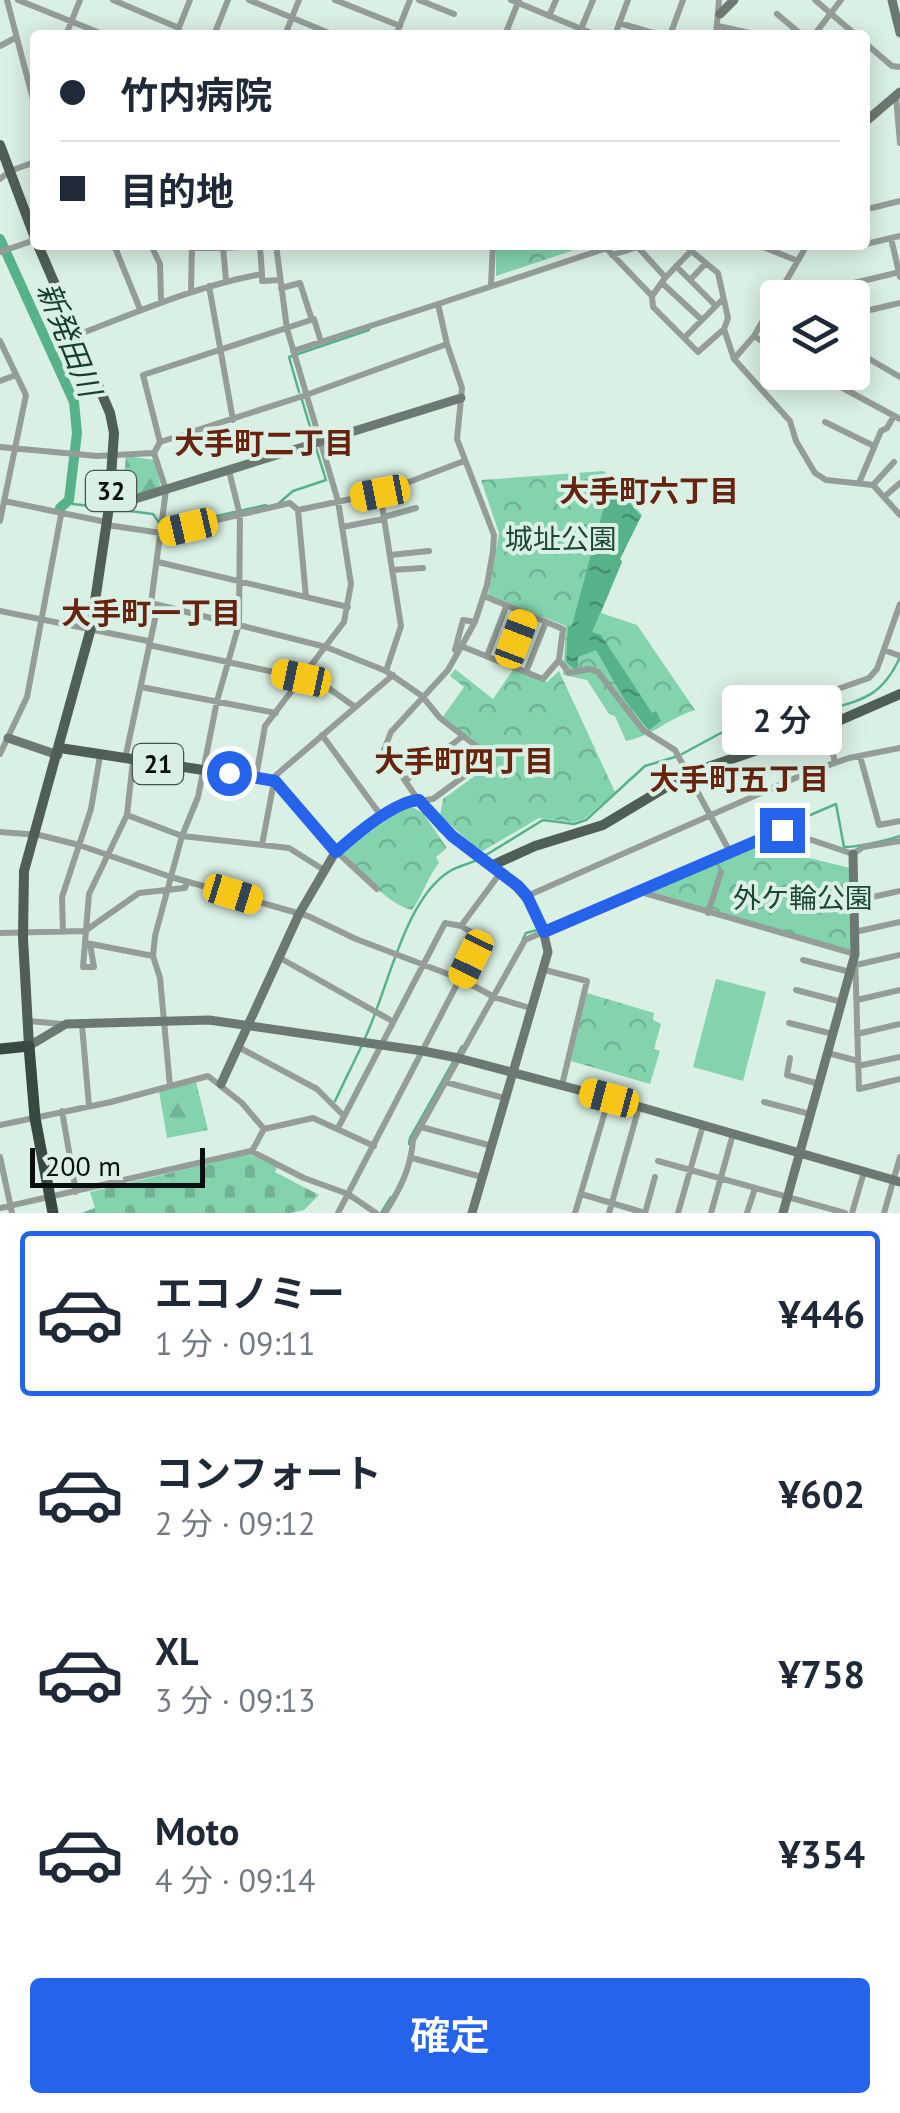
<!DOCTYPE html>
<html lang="ja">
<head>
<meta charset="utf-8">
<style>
	:root { --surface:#fff; --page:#f2f2f3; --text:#1f2937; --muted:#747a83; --line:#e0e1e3; --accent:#2563eb }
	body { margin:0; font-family:"PT Sans","Noto Sans JP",sans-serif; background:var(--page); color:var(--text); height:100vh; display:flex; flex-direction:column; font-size:38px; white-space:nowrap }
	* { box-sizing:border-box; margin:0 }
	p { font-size:32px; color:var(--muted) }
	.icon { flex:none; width:55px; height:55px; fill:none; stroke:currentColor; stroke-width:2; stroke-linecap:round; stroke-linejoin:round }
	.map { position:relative; height:1213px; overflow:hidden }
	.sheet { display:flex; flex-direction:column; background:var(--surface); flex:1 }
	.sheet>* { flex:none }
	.top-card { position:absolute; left:30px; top:30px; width:840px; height:220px; border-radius:10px; box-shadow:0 5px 25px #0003; display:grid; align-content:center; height:220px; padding:0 30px; background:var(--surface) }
	.controls { position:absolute; left:760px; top:280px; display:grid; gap:20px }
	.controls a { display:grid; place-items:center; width:110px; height:110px; border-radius:10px; background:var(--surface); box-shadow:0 5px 25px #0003; font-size:50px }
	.scale { position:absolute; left:30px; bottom:25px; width:175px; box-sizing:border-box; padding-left:10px; border:5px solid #080f0c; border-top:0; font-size:28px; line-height:35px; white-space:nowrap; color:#080f0c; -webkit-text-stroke:8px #daf0e4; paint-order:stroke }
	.end { position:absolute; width:45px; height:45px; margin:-22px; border:12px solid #2563eb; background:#fff; box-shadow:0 0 0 5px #fff }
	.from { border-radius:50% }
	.bubble { position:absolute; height:70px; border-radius:10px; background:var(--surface); box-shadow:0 5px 25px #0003; font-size:32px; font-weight:600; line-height:70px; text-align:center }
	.car { position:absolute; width:30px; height:60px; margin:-30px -15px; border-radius:12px; box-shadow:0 0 8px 2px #0007; background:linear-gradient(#f5c518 24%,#345 0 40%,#f5c518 0 76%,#345 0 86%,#f5c518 0) }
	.top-card b { display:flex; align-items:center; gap:35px; height:95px; font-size:38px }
	.top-card b+b { border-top:2px solid var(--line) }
	.top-card i { width:25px; height:25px; background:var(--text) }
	ul { padding:18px 0 0; list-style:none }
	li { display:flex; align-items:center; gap:30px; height:165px; margin:0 20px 15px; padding:0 10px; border:5px solid transparent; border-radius:10px }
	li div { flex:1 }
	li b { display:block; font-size:38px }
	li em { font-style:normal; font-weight:600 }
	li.on { border-color:var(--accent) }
	li>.icon { width:90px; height:90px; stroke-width:1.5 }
	.button { display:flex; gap:20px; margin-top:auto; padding:20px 30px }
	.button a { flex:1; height:115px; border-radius:10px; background:var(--accent); color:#fff; font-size:40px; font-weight:600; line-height:115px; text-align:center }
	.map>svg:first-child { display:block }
	.forest { fill:url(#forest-firs) }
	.cemetery { fill:url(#cemetery-stones) }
	.park { fill:url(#park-crowns) }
	.pitch { fill:#83d3ad }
	.water { fill:url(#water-ripples) }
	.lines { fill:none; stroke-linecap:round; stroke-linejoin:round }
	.stream { stroke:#56b289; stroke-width:2.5 }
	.river { stroke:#56b289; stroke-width:10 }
	.street { stroke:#949d98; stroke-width:6 }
	.secondary { stroke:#6c7972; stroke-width:9 }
	.primary { stroke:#4f5f56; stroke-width:10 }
	.highway { stroke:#374940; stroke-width:11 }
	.route { stroke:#2563eb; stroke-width:12 }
	.labels { text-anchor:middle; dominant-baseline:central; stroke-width:8; stroke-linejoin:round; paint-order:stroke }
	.shield { fill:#daf0e4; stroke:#47524d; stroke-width:2.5 }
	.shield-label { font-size:25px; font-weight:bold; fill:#080f0c }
	.park-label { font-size:28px; fill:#1e4634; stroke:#daf0e4 }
	.water-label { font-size:30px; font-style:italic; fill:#173f2d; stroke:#daf0e4 }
	.neighbourhood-label { font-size:30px; font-weight:bold; fill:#66240f; stroke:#daf0e4 }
</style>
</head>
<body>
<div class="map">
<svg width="900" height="1213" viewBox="0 0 900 1213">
	<defs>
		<pattern id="forest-firs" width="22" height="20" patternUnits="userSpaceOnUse" patternTransform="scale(2.5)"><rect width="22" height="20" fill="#83d3ad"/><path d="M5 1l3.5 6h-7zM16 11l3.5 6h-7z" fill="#70b494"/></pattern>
		<pattern id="cemetery-stones" width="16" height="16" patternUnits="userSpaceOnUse" patternTransform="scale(2.5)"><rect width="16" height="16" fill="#83d3ad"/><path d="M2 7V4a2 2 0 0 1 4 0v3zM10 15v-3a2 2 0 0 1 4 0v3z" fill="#70b494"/></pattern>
		<pattern id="park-crowns" width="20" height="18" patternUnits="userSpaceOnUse" patternTransform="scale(2.5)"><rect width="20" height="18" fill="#83d3ad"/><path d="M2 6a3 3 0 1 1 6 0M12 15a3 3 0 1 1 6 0" fill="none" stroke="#70b494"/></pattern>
		<pattern id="water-ripples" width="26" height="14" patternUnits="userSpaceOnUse" patternTransform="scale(2.5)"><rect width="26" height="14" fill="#56b289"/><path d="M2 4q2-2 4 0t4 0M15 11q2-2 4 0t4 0" fill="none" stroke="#458f6e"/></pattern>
	</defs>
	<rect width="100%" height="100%" fill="#daf0e4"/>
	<path class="forest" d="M126,456L154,460L161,488L122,498Z
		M196,1082L208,1130L167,1138L159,1091Z"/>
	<path class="cemetery" d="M249,1154L277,1167L275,1172L319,1195L304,1210L291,1213H81L95,1208L90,1192Z"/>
	<path class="park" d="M496,245H589L496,276Z
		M604,471L642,515L620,559L622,561L601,613L637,625L695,710C669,718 652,736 626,741L615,716L609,714L587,680L563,675L566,626L488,595L499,533L481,480Z
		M455,669L493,699L513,670L547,682L559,671L615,792L584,819L574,822L539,818L481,852L440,816L443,799L491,764L494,758L442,718L464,687L450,676Z
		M412,807L423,813L447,848L436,857L439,863C428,876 423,895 412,910C386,904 361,871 342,852L399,811Z
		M757,845L850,868L852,952L649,891Z
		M587,993L654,1013L653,1020L661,1024L654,1049L660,1051L650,1084L571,1061Z"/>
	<path class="pitch" d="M716,979L766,992L743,1081L693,1067Z"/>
	<path class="water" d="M611,481L641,516L620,559L622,562L592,632L601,635L652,713L656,711L661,721L649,730L624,699L596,650L578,657V668L574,669L566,662L568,627L572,625Z"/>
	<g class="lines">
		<path class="stream" d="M299,392L289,357L369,330
			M302,400L314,440
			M69,500L73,504L106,508
			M279,503L293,491L326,480L316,448
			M114,509L153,514L163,528L266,505
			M827,710C865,699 883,695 900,657
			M756,735L819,712
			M682,754L743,721
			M728,850L836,804L844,847C851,848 891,840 900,836
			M486,855L543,820L574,824L586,820L645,766L675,757
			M544,927L560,922
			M523,939L526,933L537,930
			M365,1038C388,990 404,899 450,871C458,866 470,864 479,859
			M335,1101L362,1045
			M409,1144L410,1138L462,1046
			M381,1213L391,1197"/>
		<path class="river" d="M0,239L74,402L77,433L69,500L60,508"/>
		<path class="street" d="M7,0L35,107
			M18,0L105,35
			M113,0L179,28
			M249,0L334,35
			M335,0L400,26
			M419,0L454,14
			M511,0L596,35
			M815,0L856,35
			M777,14L802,35
			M549,16L556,0
			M619,23L660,35
			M718,26L750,33
			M581,29L593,0
			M66,35L80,0
			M176,35L190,0
			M214,35L228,0
			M285,35L299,0
			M396,35L410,0
			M505,35L519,0
			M615,35L628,0
			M670,35L683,0
			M716,35L719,0
			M814,35L841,0
			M865,43L892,66L900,67
			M0,46L15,38
			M896,97L900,143
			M0,179L10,171L35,162
			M872,208L900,201
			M891,238L900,277
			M866,244L900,236
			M114,245L140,309
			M151,245L160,264L161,299
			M636,245L665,277
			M684,245L718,273L728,318L724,329L734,359L790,421L796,441L815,473L826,480L873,485L900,515
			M758,245L798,261
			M192,248H223L226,280
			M223,248L260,246L262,274
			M606,248L652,296L653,307L698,352L724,329
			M0,252L35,240
			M612,255L644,245
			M676,266L716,306
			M690,280L706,263
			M662,283L702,320
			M491,285L493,245
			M209,286L233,420
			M281,288L300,283L312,320
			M191,291L192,246
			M652,296L665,278L691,251
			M841,298L854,283L900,272
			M853,314L900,303
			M77,335C140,311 196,286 262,274V281L280,280
			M754,336L778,351
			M684,338L723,299
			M0,341L26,395L0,521
			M852,349L900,377
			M293,351L438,304
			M734,359L754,336L807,245
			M813,372L900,419
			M0,381L16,375
			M825,422L874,446
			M160,442L143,375L314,319L321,342
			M0,447L97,456L154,453L160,442L306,395L447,344
			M154,453L166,490L151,603L326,647L386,671L422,696L440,718L490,757L433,799L419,801L384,750L391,732L448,670L475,622L487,585L493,551L494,535L457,439L462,388L447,344L438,304L616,245
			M859,483L881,431L887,428L894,416
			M873,485L894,462
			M380,493L401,626L386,671
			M884,497L900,483
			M4,501L106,522
			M298,510L306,597
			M384,517L416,508
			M107,525L161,533L290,503L298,510L380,493L464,461
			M342,527L384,519
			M390,555L429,551
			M158,562L348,607
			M392,570L423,568
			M0,611L148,641
			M149,645L320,682L355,707
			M461,646L543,679L559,660L563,629L484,596
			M455,650L463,620L475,622
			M884,650L900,656
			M487,656L506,607
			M559,660L569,673L589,669L598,672L643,730L675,750L731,854
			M507,664L526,614
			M526,672L546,622
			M141,687L276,713
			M819,696L835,762
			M322,735L382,817
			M758,749L747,721L869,678L877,669L900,604
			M0,754L27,697L61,515
			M860,756L879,825L900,821
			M125,759L158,605
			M256,777L265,726L344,622L351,584L338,501L287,329L276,245
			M405,781L463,736
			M127,815L182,836L289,848L324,870
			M0,832L39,835L79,845L171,877L308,916L356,939L461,979L494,997L530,1008
			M262,845L275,776L393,675
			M337,852L377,889
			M641,892L855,954L859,1089L900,1079
			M527,896L809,772L849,758L900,748
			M854,901L900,891
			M708,913L721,872
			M461,926L501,872
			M63,932L62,897L91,809L100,756
			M855,932L900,922
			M0,933L85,931L139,893L185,888L187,882
			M86,943L153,956
			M90,944L94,967H83L89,894L127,815L133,760
			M280,958L392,1021
			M803,960L850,972
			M856,965L900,955
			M545,970L587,981L562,1085
			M796,990L842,1002
			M857,1000L900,990
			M29,1021L62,1024
			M789,1023L833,1034
			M82,1025L89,1106
			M857,1034L900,1024
			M240,1048L317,1089L344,1116
			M828,1053L858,1061
			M790,1058L787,1075L819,1084
			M858,1066L900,1057
			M445,1082L504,1098
			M170,1086L160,978L153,956L155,936L182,836L198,797L217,701L239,624L240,515L229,471
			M764,1102L810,1114
			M62,1111L76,1192
			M0,1125L111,1102L208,1076L242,1103L264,1129
			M421,1127L492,1146
			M338,1128L445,923L461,926L481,938L338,1213
			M252,1151L264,1129L313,1118L374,1146
			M0,1157L12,1213
			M412,1158L482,1177
			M658,1161L845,1213
			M581,1194L645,1213
			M0,1208L251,1151L304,1178L348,1194L376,1213
			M385,1213C400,1189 411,1168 413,1140L525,940L782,830L853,854L863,847L900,841
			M575,1213L609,1098
			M609,1213L639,1107
			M645,1213L655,1177
			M678,1213L703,1125
			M711,1213L733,1134
			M747,1213L755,1188
			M852,1213L864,1172
			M884,1213L900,1157"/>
		<path class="secondary" d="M892,0L900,33
			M720,14L734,0
			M865,122L900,92
			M109,507L461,398
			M8,738L58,755
			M29,1046L66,1024L209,1020L423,1051L458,1058L609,1098L900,1182
			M221,1084L299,914L336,851
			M472,1213L548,952C541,913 524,888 491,866
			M783,1213L855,954L853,854"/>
		<path class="primary" d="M0,145L35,238
			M60,748L275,781L336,851C355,836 395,801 419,801L443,828L491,866L535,846L603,825L688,774L827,726L900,694
			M29,1046L23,938L24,871L91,628L109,507L114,433L110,413L38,245"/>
		<path class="highway" d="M0,1049L29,1046L35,1118L53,1213"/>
	</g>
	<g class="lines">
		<path class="route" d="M229,773L275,781L336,852C354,836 395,801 419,800L452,836L518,886L527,896L544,932L782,830"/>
	</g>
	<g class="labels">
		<g class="shield">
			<rect x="86" y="471" width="50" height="40" rx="8"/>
			<rect x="133" y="744" width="50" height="40" rx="8"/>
		</g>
		<g class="shield-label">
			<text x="111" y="491">32</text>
			<text x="158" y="764">21</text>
		</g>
		<g class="park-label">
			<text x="561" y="538">城址公園</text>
			<text x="803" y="897">外ケ輪公園</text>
		</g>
		<g class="water-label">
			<text transform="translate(70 339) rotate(68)">新発田川</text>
		</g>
		<g class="neighbourhood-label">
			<text x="264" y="442">大手町二丁目</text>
			<text x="649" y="490">大手町六丁目</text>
			<text x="151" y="612">大手町一丁目</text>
			<text x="464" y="760">大手町四丁目</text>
			<text x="739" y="778">大手町五丁目</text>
		</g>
	</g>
</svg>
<div class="controls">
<a><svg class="icon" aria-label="layers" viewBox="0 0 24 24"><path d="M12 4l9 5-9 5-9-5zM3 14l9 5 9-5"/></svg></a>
</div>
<div class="scale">200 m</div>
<i class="end from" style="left:229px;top:773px"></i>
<i class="end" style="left:782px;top:830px"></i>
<div class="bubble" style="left:722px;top:685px;width:120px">2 分</div>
<i class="car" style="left:380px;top:493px;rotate:259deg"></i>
<i class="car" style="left:188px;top:527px;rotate:257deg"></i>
<i class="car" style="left:516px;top:639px;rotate:21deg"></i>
<i class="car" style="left:301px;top:678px;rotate:282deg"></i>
<i class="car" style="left:233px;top:894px;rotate:107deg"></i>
<i class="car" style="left:471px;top:959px;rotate:206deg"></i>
<i class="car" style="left:609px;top:1098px;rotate:285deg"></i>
<div class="top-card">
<b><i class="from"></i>竹内病院</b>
<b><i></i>目的地</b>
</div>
</div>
<section class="sheet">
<ul>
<li class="on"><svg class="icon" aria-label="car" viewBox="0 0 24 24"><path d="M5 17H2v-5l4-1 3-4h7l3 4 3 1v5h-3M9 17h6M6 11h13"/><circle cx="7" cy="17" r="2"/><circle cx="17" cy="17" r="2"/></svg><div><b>エコノミー</b><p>1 分 · 09:11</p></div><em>¥446</em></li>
<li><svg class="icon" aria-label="car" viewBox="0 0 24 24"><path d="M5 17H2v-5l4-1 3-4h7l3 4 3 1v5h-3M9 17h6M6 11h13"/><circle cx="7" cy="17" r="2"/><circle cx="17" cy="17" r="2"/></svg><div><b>コンフォート</b><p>2 分 · 09:12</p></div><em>¥602</em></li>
<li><svg class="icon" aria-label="car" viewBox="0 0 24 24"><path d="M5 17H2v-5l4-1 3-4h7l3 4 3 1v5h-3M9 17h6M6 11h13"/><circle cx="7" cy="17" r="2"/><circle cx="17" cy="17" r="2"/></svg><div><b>XL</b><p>3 分 · 09:13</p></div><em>¥758</em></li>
<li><svg class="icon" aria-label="car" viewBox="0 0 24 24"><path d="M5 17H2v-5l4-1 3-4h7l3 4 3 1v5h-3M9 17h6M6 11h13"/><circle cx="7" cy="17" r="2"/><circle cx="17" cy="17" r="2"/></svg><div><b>Moto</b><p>4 分 · 09:14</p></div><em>¥354</em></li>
</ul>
<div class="button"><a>確定</a></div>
</section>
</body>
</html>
